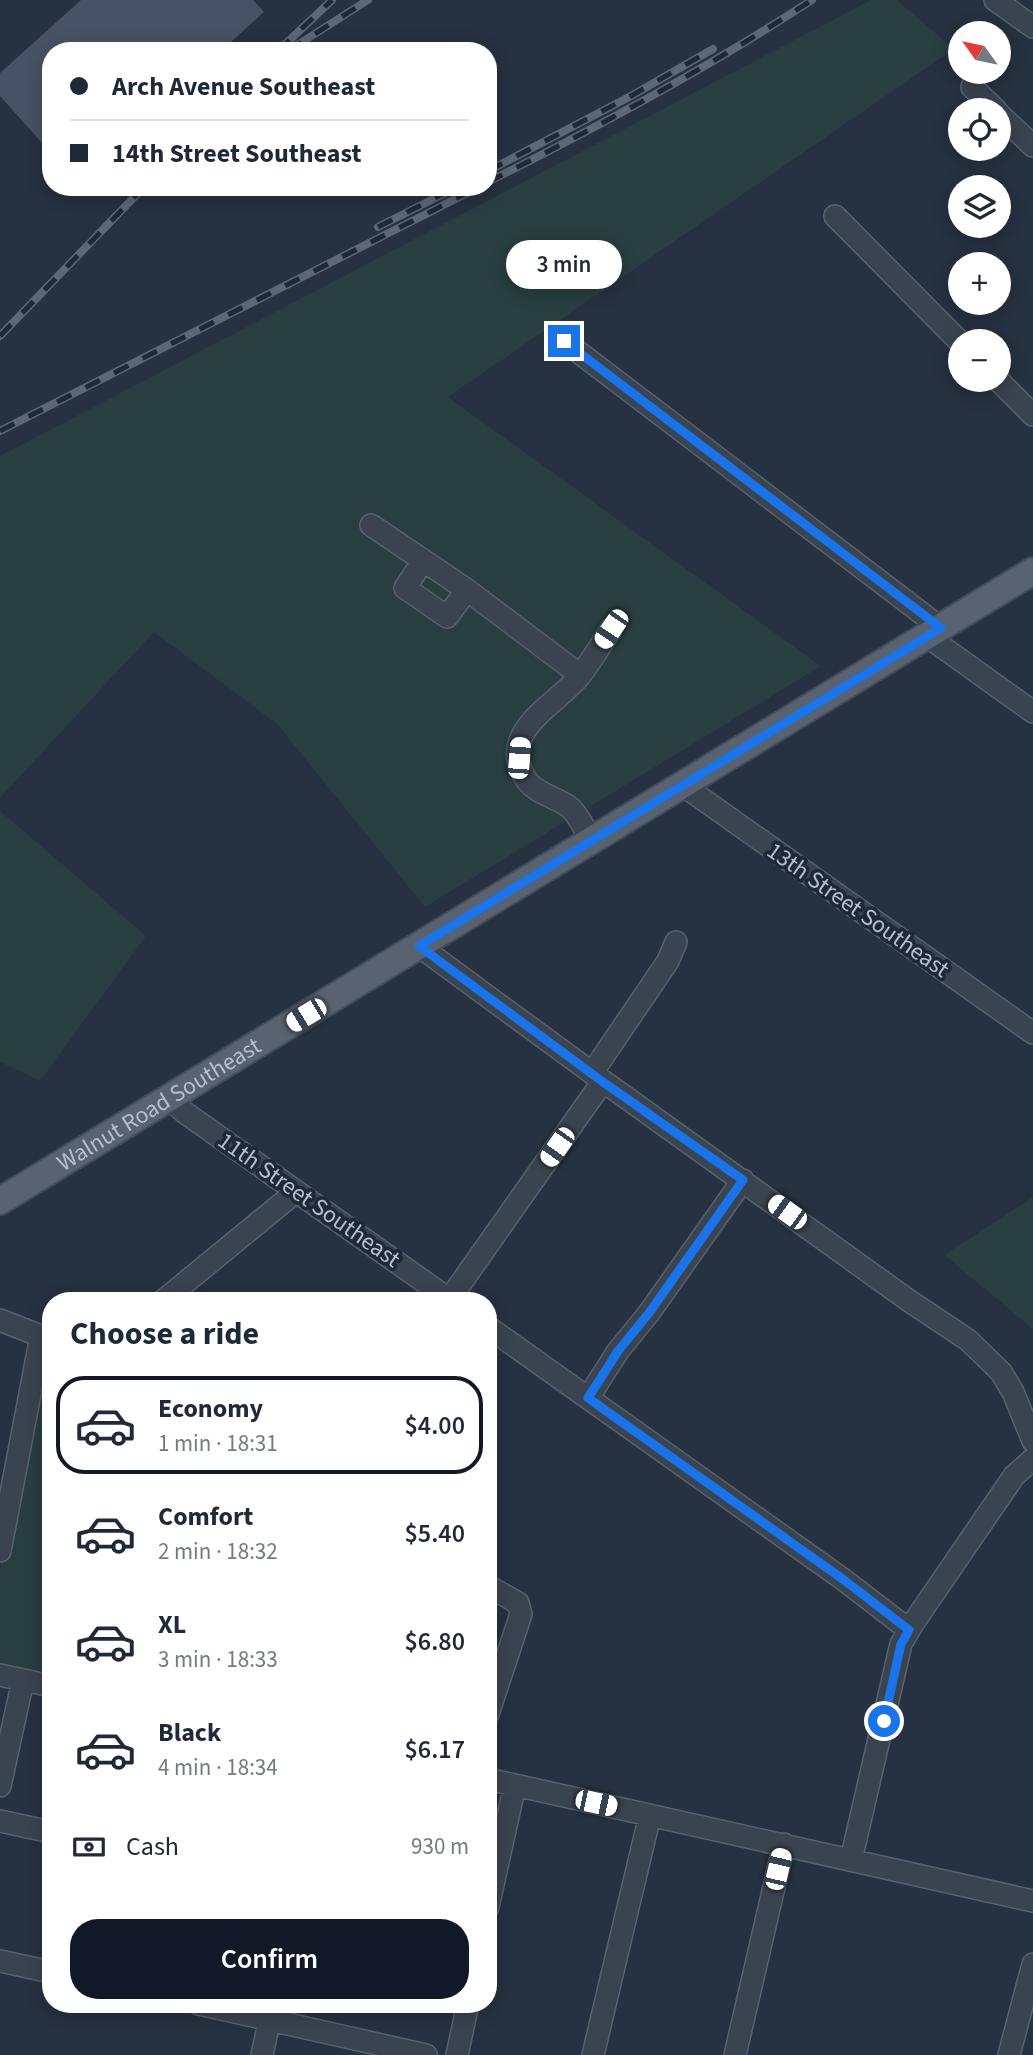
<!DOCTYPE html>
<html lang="en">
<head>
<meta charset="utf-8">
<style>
	:root { --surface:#fff; --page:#f2f2f3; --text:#1f2937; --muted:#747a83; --line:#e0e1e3; --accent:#111827 }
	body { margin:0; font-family:"Source Sans 3",sans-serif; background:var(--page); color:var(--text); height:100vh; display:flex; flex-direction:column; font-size:26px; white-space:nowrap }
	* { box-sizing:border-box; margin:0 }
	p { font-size:23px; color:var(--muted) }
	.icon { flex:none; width:38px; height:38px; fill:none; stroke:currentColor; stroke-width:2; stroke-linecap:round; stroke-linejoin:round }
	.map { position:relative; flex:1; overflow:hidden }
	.drawer { position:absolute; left:42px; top:1292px; width:455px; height:721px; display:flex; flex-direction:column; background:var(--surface); border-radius:28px; box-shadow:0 4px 18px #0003 }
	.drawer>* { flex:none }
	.hud { position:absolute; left:42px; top:42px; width:455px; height:154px; border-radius:28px; box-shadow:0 4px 18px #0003; display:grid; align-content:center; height:154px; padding:0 28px; background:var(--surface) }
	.needle { width:46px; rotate:303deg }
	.buttons { position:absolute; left:948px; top:21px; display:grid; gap:14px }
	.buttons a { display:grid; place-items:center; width:63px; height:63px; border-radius:50%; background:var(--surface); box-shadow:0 4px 18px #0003; font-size:35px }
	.end { position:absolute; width:32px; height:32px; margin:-16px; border:9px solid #1a73e8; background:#fff; box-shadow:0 0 0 4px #fff }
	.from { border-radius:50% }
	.bubble { position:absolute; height:49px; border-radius:24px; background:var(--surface); box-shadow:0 4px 18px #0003; font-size:23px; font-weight:600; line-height:49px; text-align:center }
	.car { position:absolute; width:21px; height:42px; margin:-21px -10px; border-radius:9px; box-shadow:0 0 5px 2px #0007; background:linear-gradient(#fff 24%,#345 0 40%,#fff 0 76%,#345 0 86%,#fff 0) }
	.hud b { display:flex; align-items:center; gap:24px; height:66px; font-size:26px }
	.hud b+b { border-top:2px solid var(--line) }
	.hud i { width:18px; height:18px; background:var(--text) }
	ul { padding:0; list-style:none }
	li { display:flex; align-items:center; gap:21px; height:98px; margin:0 14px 10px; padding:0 14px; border:4px solid transparent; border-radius:28px }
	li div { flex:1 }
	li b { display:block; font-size:26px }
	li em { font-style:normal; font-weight:600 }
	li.current { border-color:var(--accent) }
	li>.icon { width:63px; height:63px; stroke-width:1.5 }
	h2 { padding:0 28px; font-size:32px; line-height:84px }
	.pay { display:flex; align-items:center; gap:18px; height:77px; padding:0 28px; font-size:26px }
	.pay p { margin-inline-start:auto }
	.action { display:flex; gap:14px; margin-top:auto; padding:14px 28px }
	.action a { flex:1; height:80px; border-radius:28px; background:var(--accent); color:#fff; font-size:28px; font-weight:600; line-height:80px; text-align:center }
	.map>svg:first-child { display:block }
	.green { fill:#283e41 }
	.building { fill:#475264 }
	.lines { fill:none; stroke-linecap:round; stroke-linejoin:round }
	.minor-casing { stroke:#58616e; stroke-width:24 }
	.major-casing { stroke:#434c5a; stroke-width:30 }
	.minor { stroke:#3a4350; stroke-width:21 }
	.major { stroke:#586270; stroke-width:26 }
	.rail-casing { stroke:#5c6777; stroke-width:8 }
	.rail { stroke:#1f2836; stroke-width:5; stroke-dasharray:16; stroke-linecap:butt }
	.route { stroke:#1a73e8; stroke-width:9 }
	.labels { text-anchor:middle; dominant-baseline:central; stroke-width:7; stroke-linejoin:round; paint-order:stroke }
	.street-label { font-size:24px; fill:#b6becb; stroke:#1f2836 }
</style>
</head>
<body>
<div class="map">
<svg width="1033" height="2055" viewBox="0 0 1033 2055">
	<rect width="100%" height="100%" fill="#263141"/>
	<path class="green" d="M871,0H897L954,49L448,397L821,666L425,907L277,724L154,632L0,798V456Z
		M0,811L146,936L40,1081L0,1062Z
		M1033,1197V1329L944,1255Z
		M46,1345L51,1347V1676L0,1665V1571Z"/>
	<path class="building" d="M81,0H253L264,12L221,51H51V153L0,96V73Z"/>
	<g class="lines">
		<defs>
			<path id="minor" d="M995,0L1033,27
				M972,87L996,110
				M999,114L1033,146
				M835,216L961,343
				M564,341L941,628
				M998,380L1033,415
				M371,525L467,590L580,675
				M423,561L405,588L447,617L467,590
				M927,636L1033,712
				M684,786L1033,1033
				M592,841C585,831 578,813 568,806C553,796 533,793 524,776C499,731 554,706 578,678C590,663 601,645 611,629
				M419,946L603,1081L908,1300L968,1340L1001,1372L1013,1392L1033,1441
				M592,1073L668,961L676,942
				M169,1098L184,1112L450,1300
				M164,1300L286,1200L294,1190
				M449,1300L603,1081
				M0,1320L51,1340
				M488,1327L844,1580L909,1630
				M588,1398L618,1351L649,1313L743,1180
				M0,1551L41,1336
				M488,1586L518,1603L521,1614L488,1714
				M0,1675L51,1686
				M488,1779L1033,1901
				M0,1786L23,1680
				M0,1821L51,1832
				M851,1860L901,1644L914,1622L1014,1476L1033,1459
				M488,1907L515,1785
				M0,1961L51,1972
				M199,2004L426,2055
				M262,2055L273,2004
				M457,2055L468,2004
				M593,2055L650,1815
				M735,2055L784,1844
				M1009,2055L1033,1964"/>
			<g id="major">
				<path id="s1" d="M0,1201L1033,571"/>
			</g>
		</defs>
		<use href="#minor" class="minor-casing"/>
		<use href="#major" class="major-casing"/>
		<use href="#minor" class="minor"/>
		<use href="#major" class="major"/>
		<defs>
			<path id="rail" d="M278,51L332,0
				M288,51L368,0
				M488,171L631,96L713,49
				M488,182C599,126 708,68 812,0
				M378,227L453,189
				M0,336L144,187
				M0,431L479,187"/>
		</defs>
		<use href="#rail" class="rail-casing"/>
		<use href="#rail" class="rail"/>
	</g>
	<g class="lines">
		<path class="route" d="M564,341L941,628L419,946L603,1082L743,1180L649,1313L618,1351L588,1398L844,1580L909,1630L901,1644L884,1721"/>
	</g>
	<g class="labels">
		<g class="street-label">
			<text transform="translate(858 910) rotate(35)">13th Street Southeast</text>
			<text stroke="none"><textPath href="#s1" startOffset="186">Walnut Road Southeast</textPath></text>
			<text transform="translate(309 1200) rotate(35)">11th Street Southeast</text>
		</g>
	</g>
</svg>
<div class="buttons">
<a><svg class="needle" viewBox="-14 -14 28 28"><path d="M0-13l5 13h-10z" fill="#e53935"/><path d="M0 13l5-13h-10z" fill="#747a83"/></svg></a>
<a><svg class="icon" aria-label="locate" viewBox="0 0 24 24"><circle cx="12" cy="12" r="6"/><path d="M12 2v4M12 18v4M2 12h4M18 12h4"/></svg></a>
<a><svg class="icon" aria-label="layers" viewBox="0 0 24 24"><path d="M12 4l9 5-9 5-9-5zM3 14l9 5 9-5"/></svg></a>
<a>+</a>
<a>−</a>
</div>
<i class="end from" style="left:884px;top:1721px"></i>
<i class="end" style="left:564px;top:341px"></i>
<div class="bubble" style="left:506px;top:240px;width:116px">3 min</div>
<i class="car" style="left:611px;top:629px;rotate:214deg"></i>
<i class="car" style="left:519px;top:758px;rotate:4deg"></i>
<i class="car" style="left:306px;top:1015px;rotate:239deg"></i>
<i class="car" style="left:557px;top:1147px;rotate:215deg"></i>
<i class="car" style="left:787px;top:1212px;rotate:306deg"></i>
<i class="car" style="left:596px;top:1803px;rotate:102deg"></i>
<i class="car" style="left:778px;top:1869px;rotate:13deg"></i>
<div class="hud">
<b><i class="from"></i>Arch Avenue Southeast</b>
<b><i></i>14th Street Southeast</b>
</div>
<section class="drawer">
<h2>Choose a ride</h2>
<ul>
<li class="current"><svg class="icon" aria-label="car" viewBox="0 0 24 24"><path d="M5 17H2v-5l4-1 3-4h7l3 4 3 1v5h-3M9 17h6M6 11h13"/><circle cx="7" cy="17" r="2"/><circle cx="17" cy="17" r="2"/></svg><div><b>Economy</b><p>1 min · 18:31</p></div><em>$4.00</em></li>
<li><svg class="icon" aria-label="car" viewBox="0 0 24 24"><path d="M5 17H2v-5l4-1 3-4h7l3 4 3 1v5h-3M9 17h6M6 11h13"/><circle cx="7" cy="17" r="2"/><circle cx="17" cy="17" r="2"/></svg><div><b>Comfort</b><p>2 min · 18:32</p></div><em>$5.40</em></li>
<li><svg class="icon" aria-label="car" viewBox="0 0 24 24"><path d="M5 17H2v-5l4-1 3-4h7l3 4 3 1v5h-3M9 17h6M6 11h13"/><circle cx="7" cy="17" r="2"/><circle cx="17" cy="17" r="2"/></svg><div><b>XL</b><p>3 min · 18:33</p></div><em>$6.80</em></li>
<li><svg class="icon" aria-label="car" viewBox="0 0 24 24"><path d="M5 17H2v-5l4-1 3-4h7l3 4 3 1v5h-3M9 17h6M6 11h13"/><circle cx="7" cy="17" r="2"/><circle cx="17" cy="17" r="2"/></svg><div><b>Black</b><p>4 min · 18:34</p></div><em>$6.17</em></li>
</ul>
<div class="pay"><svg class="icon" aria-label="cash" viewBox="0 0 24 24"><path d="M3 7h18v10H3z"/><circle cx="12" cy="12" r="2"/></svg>Cash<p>930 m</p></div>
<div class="action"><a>Confirm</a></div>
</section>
</div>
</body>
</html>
